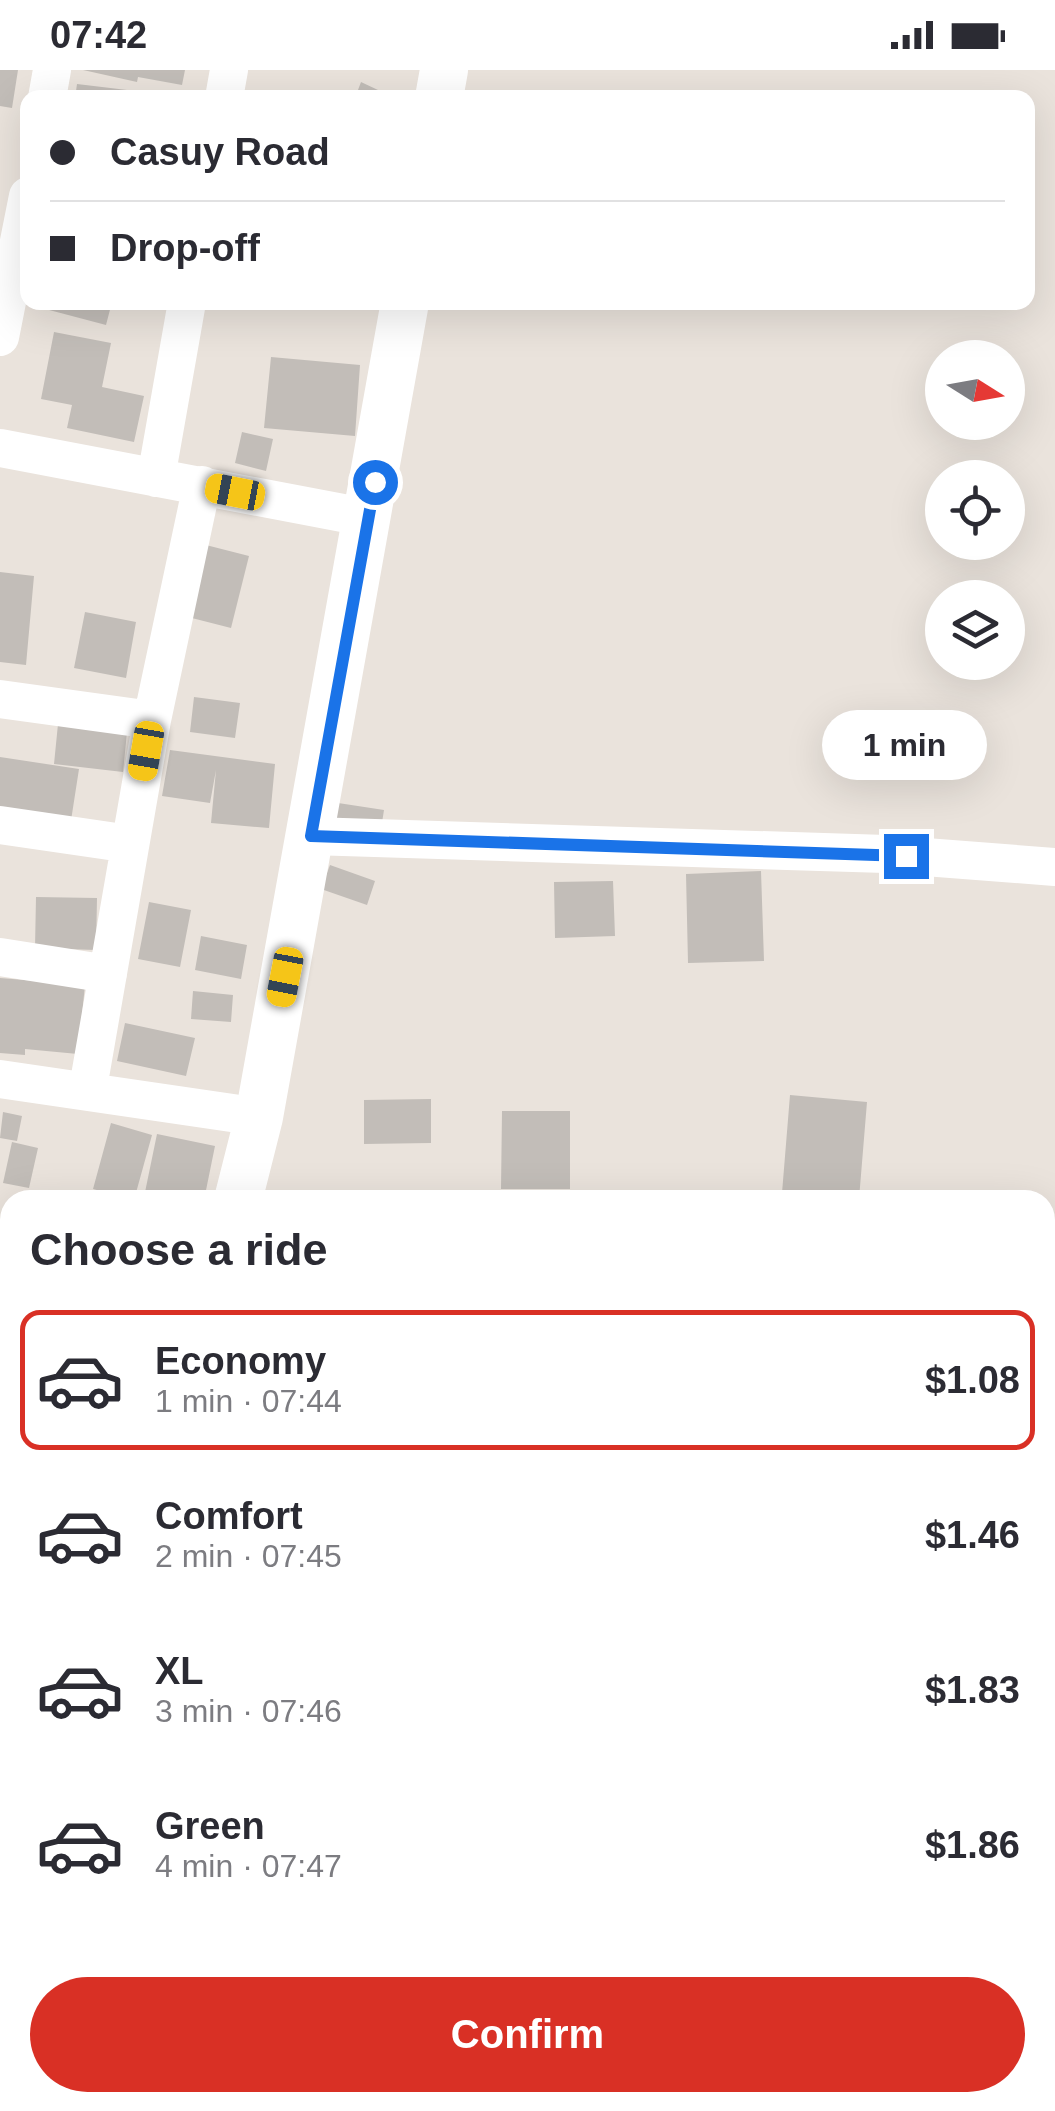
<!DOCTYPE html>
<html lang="en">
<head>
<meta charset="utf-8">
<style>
	:root { --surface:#fff; --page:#f2f2f3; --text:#2b2b33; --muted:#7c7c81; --line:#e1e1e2; --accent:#d93025 }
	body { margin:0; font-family:Arial,sans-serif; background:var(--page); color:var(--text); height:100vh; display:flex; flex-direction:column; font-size:38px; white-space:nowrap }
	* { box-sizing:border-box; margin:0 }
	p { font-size:32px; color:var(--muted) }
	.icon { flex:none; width:55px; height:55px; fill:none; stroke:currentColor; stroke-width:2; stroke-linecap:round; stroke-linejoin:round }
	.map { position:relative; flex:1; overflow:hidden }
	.drawer { position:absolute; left:0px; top:1120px; width:1055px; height:922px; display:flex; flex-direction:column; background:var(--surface); border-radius:30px 30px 0 0; box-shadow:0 10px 40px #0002 }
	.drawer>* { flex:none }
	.guide { position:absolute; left:20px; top:20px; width:1015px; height:220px; border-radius:20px; box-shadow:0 10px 40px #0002; display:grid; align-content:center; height:220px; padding:0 30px; background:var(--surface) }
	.needle { width:65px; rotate:101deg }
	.buttons { position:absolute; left:925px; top:270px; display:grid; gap:20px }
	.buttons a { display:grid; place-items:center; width:100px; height:100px; border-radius:50%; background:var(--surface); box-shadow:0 10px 40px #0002; font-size:50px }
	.end { position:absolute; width:45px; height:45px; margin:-22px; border:12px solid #1a73e8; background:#fff; box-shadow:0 0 0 5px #fff }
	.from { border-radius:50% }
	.bubble { position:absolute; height:70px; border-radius:35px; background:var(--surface); box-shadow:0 10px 40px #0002; font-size:32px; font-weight:800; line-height:70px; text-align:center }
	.car { position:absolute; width:30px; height:60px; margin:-30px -15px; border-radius:12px; box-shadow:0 0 8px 2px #0007; background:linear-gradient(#f5c518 24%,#345 0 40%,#f5c518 0 76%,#345 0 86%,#f5c518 0) }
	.guide b { display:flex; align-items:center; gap:35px; height:95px; font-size:38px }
	.guide b+b { border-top:2px solid var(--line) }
	.guide i { width:25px; height:25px; background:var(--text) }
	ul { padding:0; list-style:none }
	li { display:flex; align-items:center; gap:30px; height:140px; margin:0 20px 15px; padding:0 10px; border:5px solid transparent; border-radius:20px }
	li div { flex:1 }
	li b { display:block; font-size:38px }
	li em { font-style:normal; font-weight:800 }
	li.on { border-color:var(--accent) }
	li>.icon { width:90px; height:90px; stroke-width:1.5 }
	h2 { padding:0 30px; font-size:45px; line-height:120px }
	.action { display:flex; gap:20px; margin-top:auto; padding:20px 30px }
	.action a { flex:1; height:115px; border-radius:60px; background:var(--accent); color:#fff; font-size:40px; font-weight:800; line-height:115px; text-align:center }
	.status { display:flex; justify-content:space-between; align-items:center; height:70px; padding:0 50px; background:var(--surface); direction:ltr }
	.status svg { height:28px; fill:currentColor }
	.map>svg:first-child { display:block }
	.building { fill:#c2bdb8 }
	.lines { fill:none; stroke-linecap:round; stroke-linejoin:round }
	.minor { stroke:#fff; stroke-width:38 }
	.tertiary { stroke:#fff; stroke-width:48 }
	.route { stroke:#1a73e8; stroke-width:12 }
</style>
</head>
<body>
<div class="status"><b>07:42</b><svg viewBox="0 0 49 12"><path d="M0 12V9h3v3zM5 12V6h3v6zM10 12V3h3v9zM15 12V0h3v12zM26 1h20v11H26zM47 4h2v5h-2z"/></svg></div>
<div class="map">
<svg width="1055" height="2041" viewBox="0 0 1055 2041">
	<rect width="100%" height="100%" fill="#eae3dc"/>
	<path class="building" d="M0,0H18L12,38L0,36Z
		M83,0H185L182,15L138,7L137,12Z
		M361,12L395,28H355Z
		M77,14L127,20L126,28H75Z
		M35,232H112L106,255L34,236Z
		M54,262L111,273L102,317L144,326L134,372L67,358L72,335L41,329Z
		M271,287L360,295L355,366L264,358Z
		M242,362L273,369L266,401L235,393Z
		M202,474L249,486L231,558L184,546Z
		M0,502L34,506L26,595L0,592Z
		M85,542L136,552L126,608L74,598Z
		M194,627L240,633L235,668L190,662Z
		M59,644L128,652L123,702L54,694Z
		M170,680L275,694L269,758L211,753L216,700L210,733L162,726Z
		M0,687L79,699L70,757L0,747Z
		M325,731L384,740L381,759L322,751Z
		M330,795L375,811L367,835L321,819Z
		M761,801L764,891L688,893L686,804Z
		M613,811L615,866L555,868L554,812Z
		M36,827L97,828L96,880L35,878Z
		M149,832L191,840L180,897L138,889Z
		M201,866L247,875L241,909L195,900Z
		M0,908L85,915L78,984L25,979V985L0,983Z
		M193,921L233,925L231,952L191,949Z
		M125,953L195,968L186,1006L117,991Z
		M790,1025L867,1032L859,1129L782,1123Z
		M431,1029V1073L364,1074V1030Z
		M502,1041H570V1119H501Z
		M3,1042L22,1046L17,1071L0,1068Z
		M111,1053L152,1065L134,1130L93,1119Z
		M157,1064L215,1076L204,1130L144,1127Z
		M12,1072L38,1078L29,1118L3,1113Z
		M173,2032H219L206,2041H179Z"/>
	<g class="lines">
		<path class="minor" d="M47,28L52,0
			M224,28L229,0
			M0,267L28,126
			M0,378L369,448
			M156,408L187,232
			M0,629L152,650
			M0,755L130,774
			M311,766L886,784L1055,797
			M0,887L108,904
			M0,1009L259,1047
			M88,1018L152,650L202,415
			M64,2041L76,2032"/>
		<path class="tertiary" d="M439,28L444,0
			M238,1130L259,1047L405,232
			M0,1957L10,1922"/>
	</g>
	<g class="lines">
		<path class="route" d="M375,412L311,766L906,786"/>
	</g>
</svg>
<div class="buttons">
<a><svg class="needle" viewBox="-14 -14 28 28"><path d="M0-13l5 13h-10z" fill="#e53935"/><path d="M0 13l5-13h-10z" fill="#7c7c81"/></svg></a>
<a><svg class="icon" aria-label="locate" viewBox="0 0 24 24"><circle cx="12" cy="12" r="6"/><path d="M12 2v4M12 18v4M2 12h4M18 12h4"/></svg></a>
<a><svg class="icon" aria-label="layers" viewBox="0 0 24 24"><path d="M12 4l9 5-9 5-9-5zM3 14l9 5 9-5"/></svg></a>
</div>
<i class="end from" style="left:375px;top:412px"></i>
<i class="end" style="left:906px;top:786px"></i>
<div class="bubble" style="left:822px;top:640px;width:165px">1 min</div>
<i class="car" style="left:235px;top:422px;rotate:281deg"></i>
<i class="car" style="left:146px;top:681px;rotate:190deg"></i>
<i class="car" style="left:285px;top:907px;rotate:191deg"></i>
<div class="guide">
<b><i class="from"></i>Casuy Road</b>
<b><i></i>Drop-off</b>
</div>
<section class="drawer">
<h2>Choose a ride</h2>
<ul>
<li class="on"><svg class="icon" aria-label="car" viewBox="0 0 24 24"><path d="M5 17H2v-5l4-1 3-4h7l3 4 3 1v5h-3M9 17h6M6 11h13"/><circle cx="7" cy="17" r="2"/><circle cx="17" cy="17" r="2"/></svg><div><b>Economy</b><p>1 min · 07:44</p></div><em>$1.08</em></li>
<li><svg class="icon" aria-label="car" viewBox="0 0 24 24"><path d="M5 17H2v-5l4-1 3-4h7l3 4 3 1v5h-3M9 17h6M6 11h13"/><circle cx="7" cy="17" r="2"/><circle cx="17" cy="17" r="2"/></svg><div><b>Comfort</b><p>2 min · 07:45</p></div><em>$1.46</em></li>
<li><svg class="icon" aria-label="car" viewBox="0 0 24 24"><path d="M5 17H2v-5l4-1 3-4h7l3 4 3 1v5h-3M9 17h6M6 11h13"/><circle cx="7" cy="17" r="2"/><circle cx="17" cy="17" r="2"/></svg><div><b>XL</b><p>3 min · 07:46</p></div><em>$1.83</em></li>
<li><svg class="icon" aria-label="car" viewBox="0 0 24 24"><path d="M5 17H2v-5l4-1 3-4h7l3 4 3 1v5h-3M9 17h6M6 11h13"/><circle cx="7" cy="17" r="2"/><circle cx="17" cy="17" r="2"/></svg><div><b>Green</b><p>4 min · 07:47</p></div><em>$1.86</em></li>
</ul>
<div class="action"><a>Confirm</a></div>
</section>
</div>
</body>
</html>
